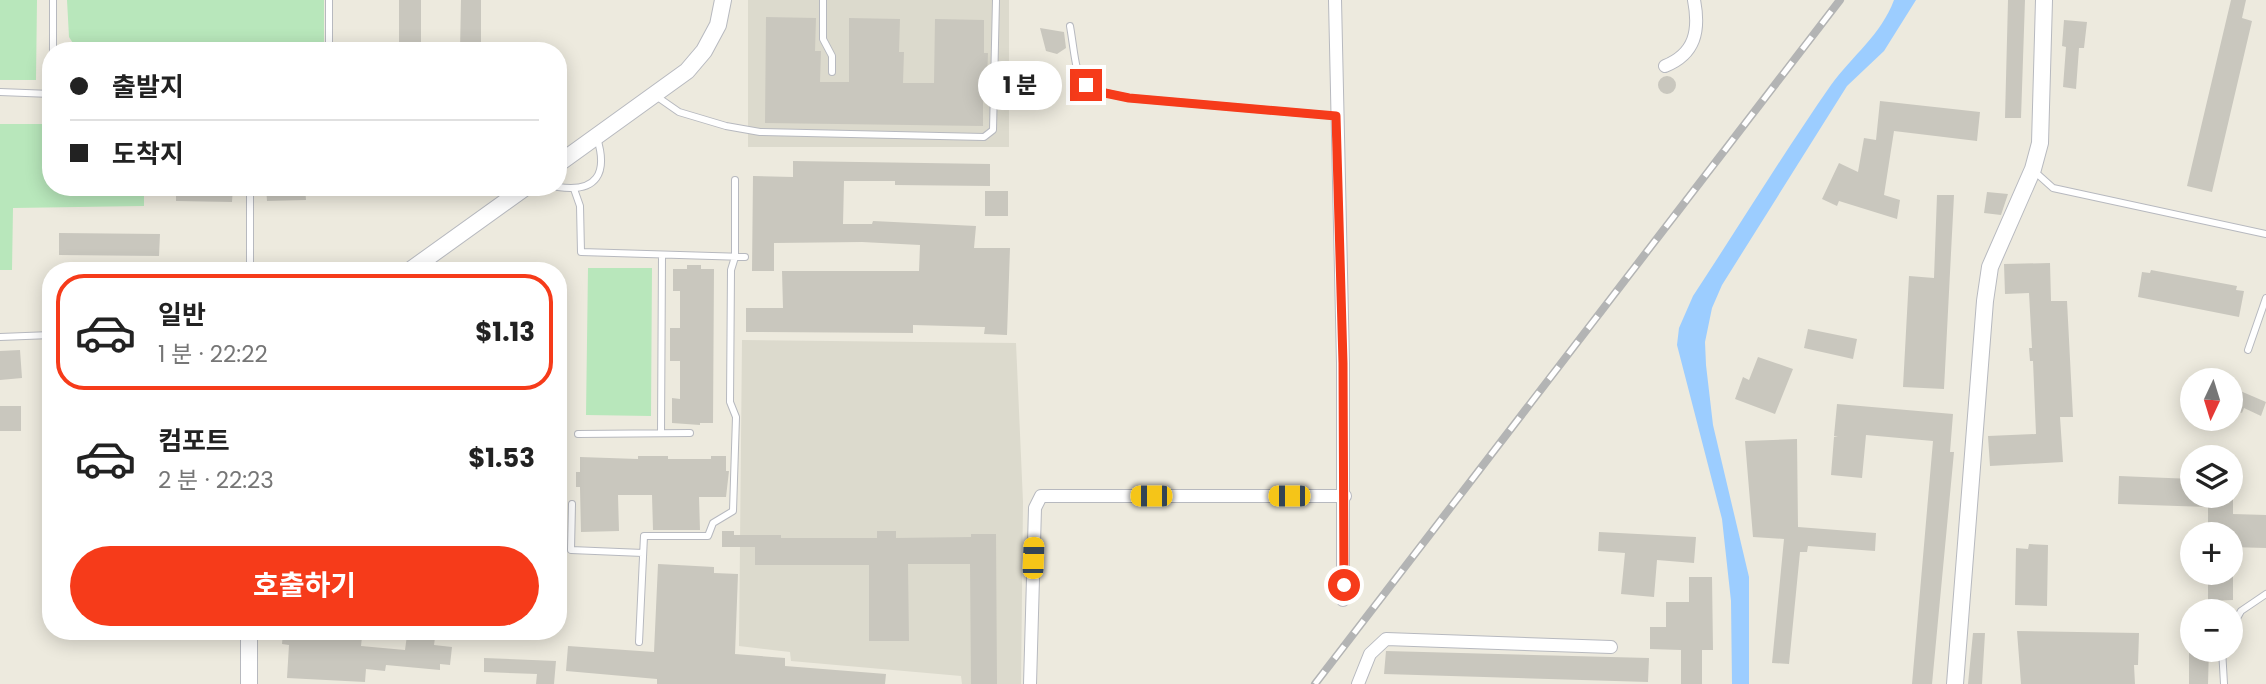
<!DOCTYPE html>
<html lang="ko">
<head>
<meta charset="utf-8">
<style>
	:root { --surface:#fff; --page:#f6f6f6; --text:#222; --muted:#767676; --line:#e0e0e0; --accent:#f63b1a }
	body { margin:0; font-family:Poppins,"Noto Sans KR",sans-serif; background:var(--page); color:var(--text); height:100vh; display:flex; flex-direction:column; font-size:26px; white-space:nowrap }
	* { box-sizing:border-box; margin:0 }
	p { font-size:23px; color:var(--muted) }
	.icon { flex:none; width:38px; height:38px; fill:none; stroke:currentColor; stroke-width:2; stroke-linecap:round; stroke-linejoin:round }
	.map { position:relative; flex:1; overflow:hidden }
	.drawer { position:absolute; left:42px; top:262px; width:525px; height:378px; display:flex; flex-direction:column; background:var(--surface); border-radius:28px; box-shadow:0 4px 18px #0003 }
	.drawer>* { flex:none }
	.top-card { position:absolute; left:42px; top:42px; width:525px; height:154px; border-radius:28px; box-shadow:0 4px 18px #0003; display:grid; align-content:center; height:154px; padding:0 28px; background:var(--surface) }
	.needle { width:46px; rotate:184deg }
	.fabs { position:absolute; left:2180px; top:368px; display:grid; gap:14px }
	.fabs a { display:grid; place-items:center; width:63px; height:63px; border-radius:50%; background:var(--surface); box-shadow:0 4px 18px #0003; font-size:35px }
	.end { position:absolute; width:32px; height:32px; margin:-16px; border:9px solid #f63b1a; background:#fff; box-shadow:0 0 0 4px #fff }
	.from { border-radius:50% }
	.bubble { position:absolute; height:49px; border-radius:24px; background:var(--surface); box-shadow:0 4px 18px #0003; font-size:23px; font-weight:700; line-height:49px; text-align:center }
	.car { position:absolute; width:21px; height:42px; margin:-21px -10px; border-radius:9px; box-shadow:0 0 5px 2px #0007; background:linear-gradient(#f5c518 24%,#345 0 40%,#f5c518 0 76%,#345 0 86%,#f5c518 0) }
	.top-card b { display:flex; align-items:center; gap:24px; height:66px; font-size:26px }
	.top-card b+b { border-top:2px solid var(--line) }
	.top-card i { width:18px; height:18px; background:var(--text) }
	ul { padding:12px 0 0; list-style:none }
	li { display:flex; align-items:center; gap:21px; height:116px; margin:0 14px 10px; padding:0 14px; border:4px solid transparent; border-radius:28px }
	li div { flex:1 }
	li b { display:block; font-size:26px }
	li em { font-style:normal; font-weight:700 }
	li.selected { border-color:var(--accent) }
	li>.icon { width:63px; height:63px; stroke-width:1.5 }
	.cta { display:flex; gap:14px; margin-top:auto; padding:14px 28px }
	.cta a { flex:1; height:80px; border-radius:42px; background:var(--accent); color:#fff; font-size:28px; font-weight:700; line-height:80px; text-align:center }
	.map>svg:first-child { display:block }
	.education { fill:#dcdacd }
	.green { fill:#b8e7bb }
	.water { fill:#9ccdff }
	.building { fill:#c9c7be }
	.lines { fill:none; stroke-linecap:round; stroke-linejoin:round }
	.service-casing { stroke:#b7b9bf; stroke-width:8 }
	.minor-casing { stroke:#b7b9bf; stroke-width:14 }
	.tertiary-casing { stroke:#b7b9bf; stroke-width:18 }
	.service { stroke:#fff; stroke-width:6 }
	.minor { stroke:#fff; stroke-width:12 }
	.tertiary { stroke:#fff; stroke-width:16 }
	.rail-casing { stroke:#b3b4b4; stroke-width:8 }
	.rail { stroke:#fff; stroke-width:5; stroke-dasharray:16; stroke-linecap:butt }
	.route { stroke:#f63b1a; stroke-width:9 }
</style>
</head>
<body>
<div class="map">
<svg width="2266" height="684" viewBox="0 0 2266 684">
	<rect width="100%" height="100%" fill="#edeade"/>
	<path class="education" d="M748,0H1009V147H748Z
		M742,340L1016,343L1023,502L1021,684H962L961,676L791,661L790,652L739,646Z"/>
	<path class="green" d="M0,0H37L36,80H0Z
		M67,0H324V42L319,51H78L69,37Z
		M0,124H51V187H144V206L13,208L12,270H0Z
		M588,268H652L651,416L586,415Z"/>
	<path class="water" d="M1894,0H1916L1884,51L1847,86L1722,285L1712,308L1705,342L1706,365L1713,425L1749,577V684H1732L1731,601L1722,519L1677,345L1679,328L1693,296C1739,226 1783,154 1831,85C1852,56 1881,35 1894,0Z"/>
	<path class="building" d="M399,0H421V51H399Z
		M461,0H481V51H460Z
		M2008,0H2025L2021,118H2005Z
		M2231,0H2246L2242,18L2252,21L2212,192L2187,186Z
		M766,17L816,18L815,51H821L820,82H849V18L900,19L899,52H904L903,83H934L935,19L984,20V53H988L987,78L983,77V126L765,123Z
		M2064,20L2087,22L2084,48H2079L2076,89L2063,87L2066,47L2062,46Z
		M1040,28L1064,32L1066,48L1057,54L1046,51Z
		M1658 85a9 9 0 1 1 18 0a9 9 0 1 1-18 0Z
		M1017,77L1038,78L1036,109L1016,108Z
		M1880,101L1980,112L1977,141L1894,131L1884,195L1900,200L1897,219L1839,201L1837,206L1822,199L1839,163L1858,172L1864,138L1876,140Z
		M793,161L990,164V186L895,185V181H844L843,224H872L873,221L976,226L974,248H1010L1007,335L984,334L985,327L913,325V333L746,332V308H783L782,271H919L920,245L862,242L774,243V271H752L753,176L793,177Z
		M176,187H233L232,202L176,201Z
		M266,187H305L306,200L267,201Z
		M985,191H1008V216H985Z
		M1987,192L2008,194L2001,215L1984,213Z
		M1937,195H1954L1944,389L1903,387L1909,276L1934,278Z
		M59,233L160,234L159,256L59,255Z
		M2050,263L2051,301H2067L2073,417H2060L2063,462L1990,466L1988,436L2036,434L2033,361H2030L2029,348H2032L2029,293L2005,294L2004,264Z
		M687,265H701V269H714L713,423H700V425L672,423V398L680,399V361H670V328H680V291H673V269H687Z
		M2151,270L2237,286L2236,290L2244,291L2239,317L2138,297L2142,272L2150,273Z
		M1808,329L1857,339L1853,359L1804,348Z
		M20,350L22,378L0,380V351Z
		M1758,357L1793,369L1775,414L1735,399L1743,377L1749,380Z
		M2231,387L2266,402L2261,416L2244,408L2242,413L2231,408Z
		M1837,404L1953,414L1950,452H1954L1932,684H1912L1933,441L1866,435L1862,478L1831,475L1834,437H1838L1834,436Z
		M0,406H21V431H0Z
		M1797,439L1798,527L1876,533L1875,551L1808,546L1807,552H1800L1789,664L1772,663L1784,539L1753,537L1745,441Z
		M638,456H668V459H711V456H726V471H729L726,497H699L700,530H653L652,495H618L619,531L581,532L580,487H576V472H580V457L638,459Z
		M2119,476L2193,479V495H2233V514L2266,515V548L2231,547V534H2208V507L2118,504Z
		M722,531H734V535H781V538H877V531H896V538L971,537V534H996L997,684H971L970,564H908L909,641H869V565H755V547H722Z
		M1599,532L1696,537L1694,563L1657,560L1654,597L1621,594L1625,553L1598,551Z
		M2029,544L2048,545L2047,606L2015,605L2016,548L2028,549Z
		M658,564L714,567V573L738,574L735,654L785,658V666L886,674L885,684H657V679L566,671L568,646L654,652Z
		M2208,572H2233V600L2208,601Z
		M1689,577H1712L1713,650H1702V684H1681V650L1650,649V627H1666V602H1689Z
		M2017,631L2139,633L2138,665H2134L2135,684H2021Z
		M283,632L362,637L361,646L405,650L407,635L435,638L434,645L452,647L450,665L440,664V670L386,665L385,671L366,669L365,682L287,678L289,645L282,644Z
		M1973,633H1985L1982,684H1968Z
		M2189,649H2209L2208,684H2189Z
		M1386,651L1649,658L1648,682L1384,674Z
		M484,658L556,661L554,684H536L537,674L484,672Z"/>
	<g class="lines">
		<defs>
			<path id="service" d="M823,0V39L832,56V72
				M1070,26C1079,79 1071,87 1129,98L1336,116
				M53,51V0
				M329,51V0
				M0,92L51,94
				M656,96L679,112L726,126L760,132L984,137L993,130L996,0
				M2034,171L2053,188L2266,234
				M250,187V271
				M558,187C597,193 608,173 597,138
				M574,189L580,206L581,252L745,257
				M0,337L51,335
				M2248,350L2266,298
				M661,433L662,255
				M578,434L690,433
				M572,504L571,550L643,553
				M2231,629L2241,611L2266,594
				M639,642L644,536H708L713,523L733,511L736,417L730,402L731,270L735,257V180
				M2222,649L2224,684"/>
			<path id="minor" d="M1335,0L1343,363V600
				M1665,66C1695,54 1700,31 1694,0
				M1030,684L1035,508L1041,496H1345
				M1358,684L1370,654L1386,639L1611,647"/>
			<path id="tertiary" d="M558,164L687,71L704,51L718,25L723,0
				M409,271L526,187
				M249,632V684
				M1955,684L1985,301L1990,267L2033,169L2040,143L2044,0"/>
		</defs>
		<use href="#service" class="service-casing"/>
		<use href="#minor" class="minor-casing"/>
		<use href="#tertiary" class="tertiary-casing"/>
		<use href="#service" class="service"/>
		<use href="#minor" class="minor"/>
		<use href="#tertiary" class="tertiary"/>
		<defs>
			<path id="rail" d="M1315,684L1840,0"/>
		</defs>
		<use href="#rail" class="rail-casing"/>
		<use href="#rail" class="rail"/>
	</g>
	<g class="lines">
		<path class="route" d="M1086,85L1100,92L1129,98L1336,116L1343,363L1344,585"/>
	</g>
</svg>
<div class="fabs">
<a><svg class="needle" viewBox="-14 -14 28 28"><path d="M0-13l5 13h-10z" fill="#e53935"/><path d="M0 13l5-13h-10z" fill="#767676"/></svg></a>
<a><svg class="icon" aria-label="layers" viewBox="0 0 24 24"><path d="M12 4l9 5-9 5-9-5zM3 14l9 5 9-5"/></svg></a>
<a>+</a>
<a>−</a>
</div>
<i class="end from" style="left:1344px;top:585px"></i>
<i class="end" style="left:1086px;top:85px"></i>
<div class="bubble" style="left:978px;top:61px;width:84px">1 분</div>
<i class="car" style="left:1151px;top:496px;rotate:270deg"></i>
<i class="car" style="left:1289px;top:496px;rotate:270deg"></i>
<i class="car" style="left:1033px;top:558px;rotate:2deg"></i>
<div class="top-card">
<b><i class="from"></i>출발지</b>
<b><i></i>도착지</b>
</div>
<section class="drawer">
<ul>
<li class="selected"><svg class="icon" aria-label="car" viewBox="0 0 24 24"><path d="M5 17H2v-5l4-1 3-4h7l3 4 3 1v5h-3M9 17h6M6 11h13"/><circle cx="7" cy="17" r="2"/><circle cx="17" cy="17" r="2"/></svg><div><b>일반</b><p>1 분 · 22:22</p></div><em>$1.13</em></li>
<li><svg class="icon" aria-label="car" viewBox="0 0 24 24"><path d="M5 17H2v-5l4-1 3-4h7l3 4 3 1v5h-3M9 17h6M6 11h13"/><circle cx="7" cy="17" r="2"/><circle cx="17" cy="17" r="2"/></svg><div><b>컴포트</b><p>2 분 · 22:23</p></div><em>$1.53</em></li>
</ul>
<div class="cta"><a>호출하기</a></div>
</section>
</div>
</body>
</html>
